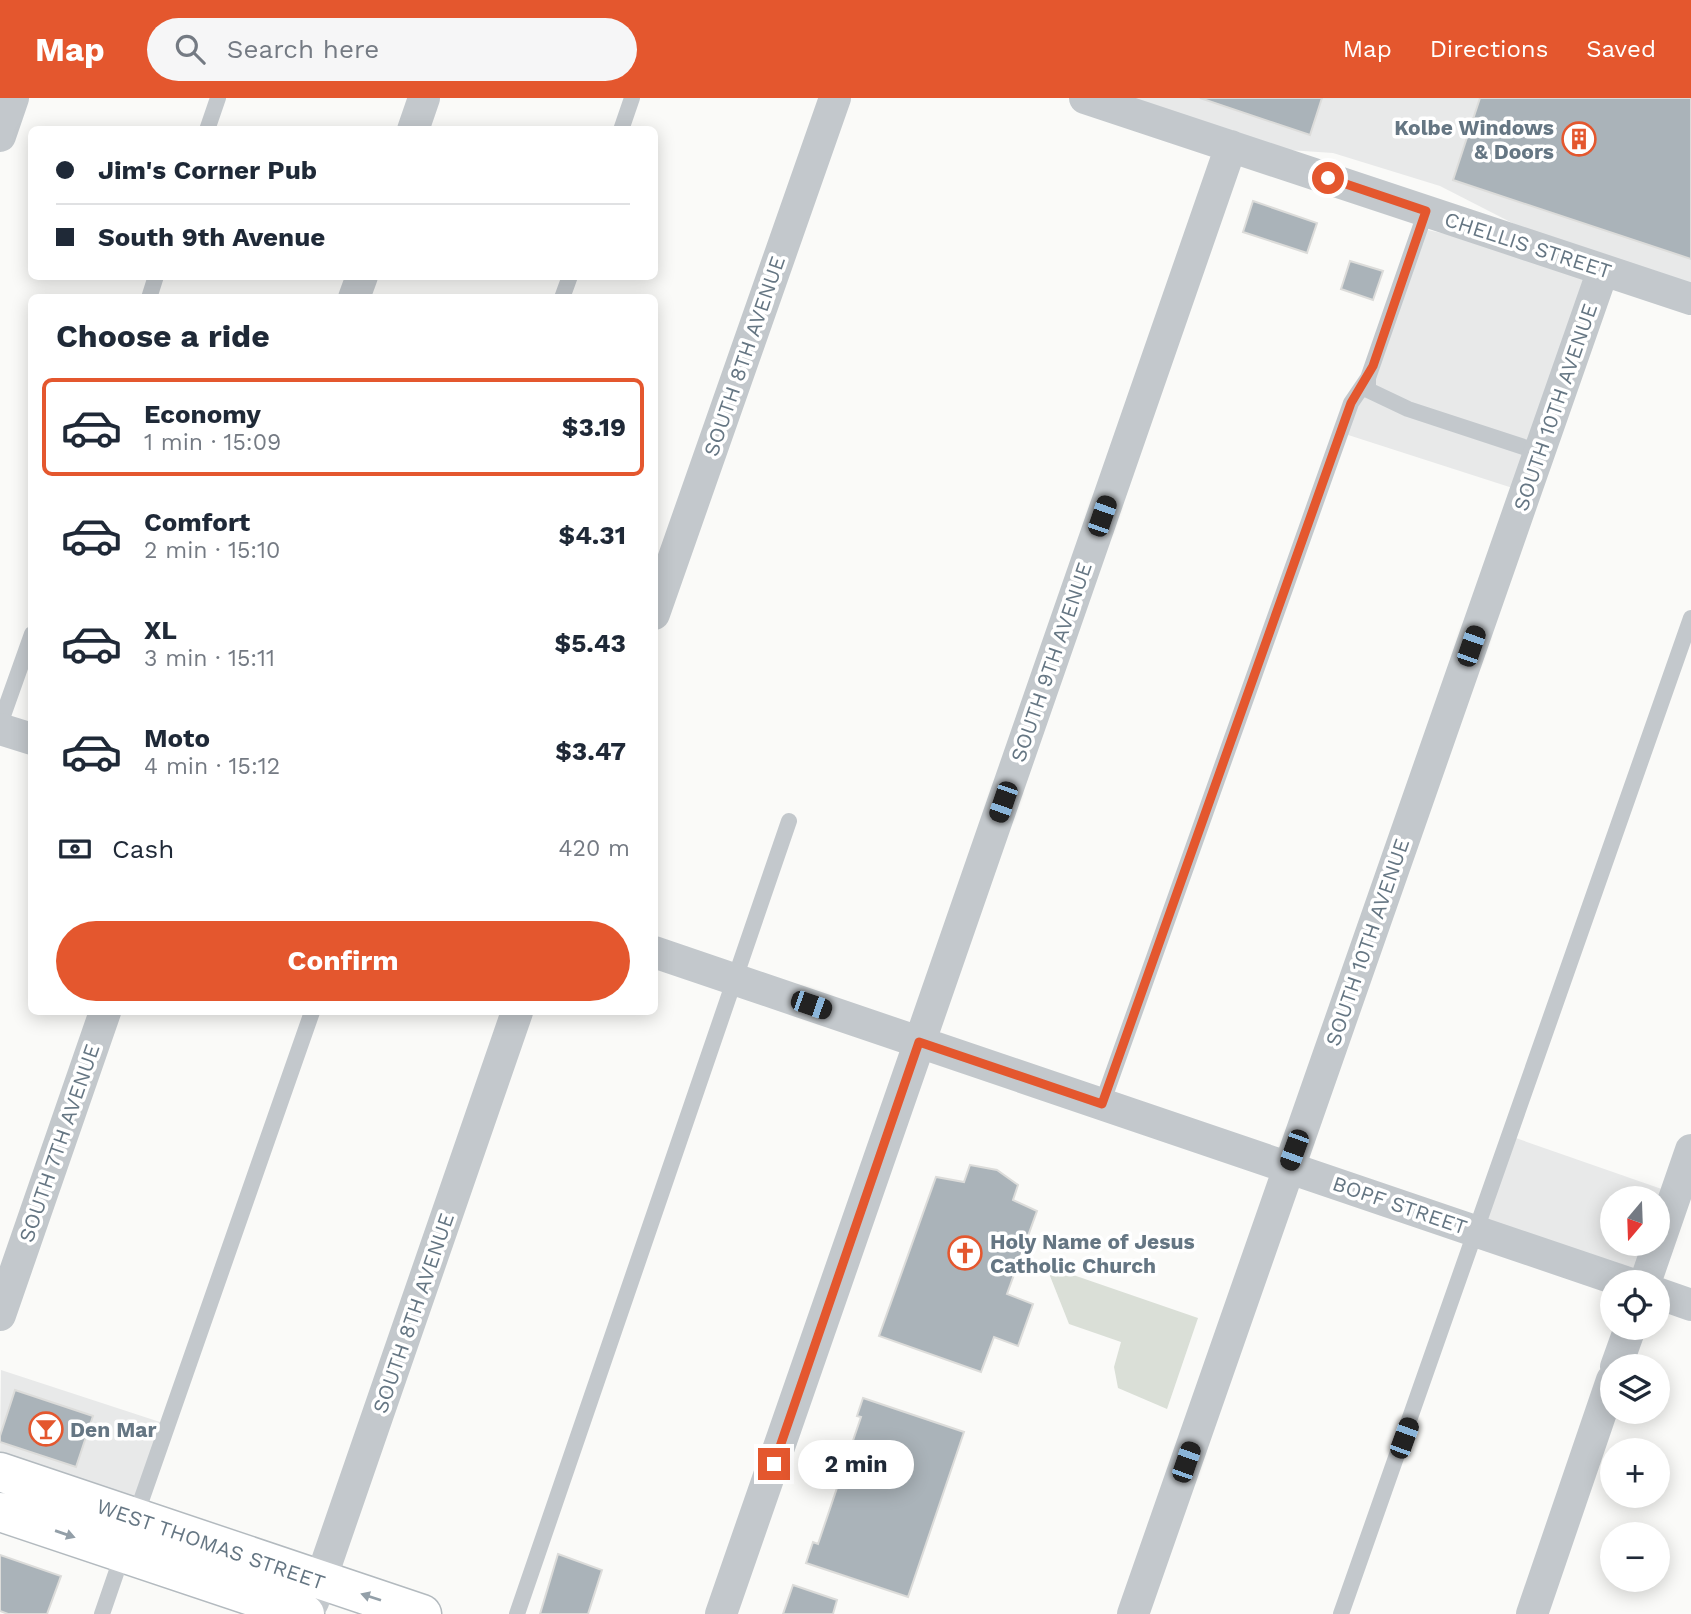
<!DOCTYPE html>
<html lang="en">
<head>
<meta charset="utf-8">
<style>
	:root { --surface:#fff; --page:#f6f6f7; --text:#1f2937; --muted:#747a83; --line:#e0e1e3; --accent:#e4572e }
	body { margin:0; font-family:"Work Sans",sans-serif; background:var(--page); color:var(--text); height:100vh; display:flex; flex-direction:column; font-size:26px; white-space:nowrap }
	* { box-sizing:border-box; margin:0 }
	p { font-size:23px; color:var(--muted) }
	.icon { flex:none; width:38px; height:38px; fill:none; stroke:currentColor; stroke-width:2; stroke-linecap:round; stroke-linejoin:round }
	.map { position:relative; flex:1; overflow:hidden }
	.drawer { position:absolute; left:28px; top:196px; width:630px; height:721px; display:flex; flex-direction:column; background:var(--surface); border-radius:10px; box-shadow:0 4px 18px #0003 }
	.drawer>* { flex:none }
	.guide { position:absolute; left:28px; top:28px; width:630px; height:154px; border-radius:10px; box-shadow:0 4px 18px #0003; display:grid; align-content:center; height:154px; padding:0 28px; background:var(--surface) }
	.needle { width:46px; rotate:199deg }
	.fabs { position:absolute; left:1600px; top:1088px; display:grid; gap:14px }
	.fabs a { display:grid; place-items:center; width:70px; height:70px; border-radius:50%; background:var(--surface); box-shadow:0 4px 18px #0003; font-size:35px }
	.end { position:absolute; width:32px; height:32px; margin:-16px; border:9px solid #e4572e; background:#fff; box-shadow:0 0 0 4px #fff }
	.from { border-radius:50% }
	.bubble { position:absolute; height:49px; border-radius:24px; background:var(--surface); box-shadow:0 4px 18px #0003; font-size:23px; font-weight:700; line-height:49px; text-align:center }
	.car { position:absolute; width:21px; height:42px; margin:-21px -10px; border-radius:9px; box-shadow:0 0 5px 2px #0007; background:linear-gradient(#222 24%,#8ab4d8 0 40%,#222 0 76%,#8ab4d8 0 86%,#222 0) }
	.guide b { display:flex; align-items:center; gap:24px; height:66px; font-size:26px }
	.guide b+b { border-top:2px solid var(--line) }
	.guide i { width:18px; height:18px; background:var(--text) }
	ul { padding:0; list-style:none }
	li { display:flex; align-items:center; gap:21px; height:98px; margin:0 14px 10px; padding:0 14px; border:4px solid transparent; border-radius:10px }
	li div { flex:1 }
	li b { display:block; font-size:26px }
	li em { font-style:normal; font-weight:700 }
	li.on { border-color:var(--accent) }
	li>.icon { width:63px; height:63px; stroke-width:1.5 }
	h2 { padding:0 28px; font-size:32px; line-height:84px }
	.pay { display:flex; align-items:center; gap:18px; height:77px; padding:0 28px; font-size:26px }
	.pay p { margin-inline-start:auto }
	.cta { display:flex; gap:14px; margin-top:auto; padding:14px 28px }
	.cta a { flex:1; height:80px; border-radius:42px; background:var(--accent); color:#fff; font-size:28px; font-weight:700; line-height:80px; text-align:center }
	header { display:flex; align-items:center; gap:42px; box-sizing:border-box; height:98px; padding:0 35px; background:var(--accent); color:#fff }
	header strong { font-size:33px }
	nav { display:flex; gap:38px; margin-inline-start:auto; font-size:24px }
	.search { width:490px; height:63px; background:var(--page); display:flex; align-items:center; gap:18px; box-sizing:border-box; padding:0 24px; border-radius:38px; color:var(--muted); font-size:26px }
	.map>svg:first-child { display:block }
	.built { fill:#e8e9e9; fill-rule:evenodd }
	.green { fill:#dadfd7 }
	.building { fill:#aab3b9; stroke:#dcdcda; stroke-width:2 }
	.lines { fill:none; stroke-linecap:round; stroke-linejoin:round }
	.secondary-casing { stroke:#b3babf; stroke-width:41 }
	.lane { stroke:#c3c8cc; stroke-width:16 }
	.street { stroke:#c3c8cc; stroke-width:32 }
	.secondary { stroke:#fff; stroke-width:38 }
	.oneway { fill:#939fa8 }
	.route { stroke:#e4572e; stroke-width:9 }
	.labels { text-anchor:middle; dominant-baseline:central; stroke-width:7; stroke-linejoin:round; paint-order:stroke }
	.poi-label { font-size:21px; font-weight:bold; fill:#657683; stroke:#fff; text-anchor:start }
	.street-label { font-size:21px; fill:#657683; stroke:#fff }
</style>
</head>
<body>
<header>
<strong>Map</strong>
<div class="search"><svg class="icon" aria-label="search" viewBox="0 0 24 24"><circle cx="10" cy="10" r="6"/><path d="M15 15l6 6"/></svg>Search here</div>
<nav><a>Map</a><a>Directions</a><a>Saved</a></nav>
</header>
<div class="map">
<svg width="1691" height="1516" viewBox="0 0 1691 1516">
	<rect width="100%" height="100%" fill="#fafaf8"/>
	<path class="built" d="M1085,0H1691V201L1603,173L1525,394L1342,335L1414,129L1600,170L1440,88L1333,55L1231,48Z
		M1510,1038L1676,1096L1645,1185L1477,1133ZM1612,1101H1657V1146H1612Z
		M1,1272L163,1325L135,1405L0,1361Z"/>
	<path class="green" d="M1053,1170L1198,1220L1167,1311L1118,1290L1114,1269L1121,1244L1069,1226L1050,1178Z"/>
	<path class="building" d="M1200,0H1322L1310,37Z
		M1480,0H1691V161L1453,82Z
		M1253,103L1317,125L1307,155L1243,134Z
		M1350,163L1383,173L1373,202L1341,191Z
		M970,1067L997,1072L1018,1087L1013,1102L1037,1113L1007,1196L1033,1206L1018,1248L994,1239L981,1274L879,1238L936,1079L964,1084Z
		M15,1292L93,1318L76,1369L0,1344V1338Z
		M863,1300L964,1334L908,1499L806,1465L813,1444L818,1446L861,1319L857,1318Z
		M558,1456L602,1472L588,1516H540Z
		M0,1457L61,1478L47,1516H8L0,1513Z
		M793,1487L837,1502L833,1516H783Z"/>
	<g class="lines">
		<defs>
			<path id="secondary" d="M0,1374L422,1516
				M0,1414L305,1516"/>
		</defs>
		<use href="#secondary" class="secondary-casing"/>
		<path class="lane" d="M207,32L218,0
			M621,32L632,0
			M1426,113L1368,280V292L1408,311L1539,354
			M149,200L156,178
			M562,200L570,178
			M0,626L32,536
			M1102,1006L1351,305L1368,280
			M135,1420L312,914
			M102,1516L123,1455
			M517,1516L789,723
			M1341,1516L1691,520"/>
		<path class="street" d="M1085,0L1691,201
			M413,32L424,0
			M0,38L13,0
			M354,200L362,178
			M654,516L835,0
			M0,631L32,641
			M654,854L1628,1185
			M1645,1185L1691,1052
			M1657,1195L1691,1207
			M0,1217L105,914
			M1616,1269L1630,1230
			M313,1504L517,914
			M721,1516L1231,48
			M1133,1516L1603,172
			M1532,1516L1612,1282"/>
		<use href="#secondary" class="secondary"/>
	</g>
	<defs><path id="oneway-solid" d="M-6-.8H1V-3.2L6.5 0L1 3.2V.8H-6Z" transform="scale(1.75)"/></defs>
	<g class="oneway">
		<use href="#oneway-solid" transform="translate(65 1436) rotate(19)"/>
		<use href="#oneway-solid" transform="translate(371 1499) rotate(-162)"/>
	</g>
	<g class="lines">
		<path class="route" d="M774,1366L919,944L1102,1006L1351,305L1373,268L1426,113L1328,80"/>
	</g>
	<defs>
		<symbol id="building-ring" viewBox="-11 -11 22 22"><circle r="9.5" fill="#fff" stroke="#e4572e" stroke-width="1.5"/><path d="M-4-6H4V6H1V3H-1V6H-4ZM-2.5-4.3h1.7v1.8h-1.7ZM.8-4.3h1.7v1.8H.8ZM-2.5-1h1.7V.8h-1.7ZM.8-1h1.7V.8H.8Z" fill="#e4572e"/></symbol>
		<symbol id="church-ring" viewBox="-11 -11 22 22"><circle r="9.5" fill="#fff" stroke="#e4572e" stroke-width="1.5"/><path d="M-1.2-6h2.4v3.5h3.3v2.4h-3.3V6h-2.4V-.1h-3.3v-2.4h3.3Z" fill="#e4572e"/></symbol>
		<symbol id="bar-ring" viewBox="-11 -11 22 22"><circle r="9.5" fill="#fff" stroke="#e4572e" stroke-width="1.5"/><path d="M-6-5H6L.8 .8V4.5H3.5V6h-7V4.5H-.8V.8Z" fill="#e4572e"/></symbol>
	</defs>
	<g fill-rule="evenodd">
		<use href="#building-ring" x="1560" y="22" width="38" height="38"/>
		<use href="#church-ring" x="946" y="1136" width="38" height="38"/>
		<use href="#bar-ring" x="27" y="1312" width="38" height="38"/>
	</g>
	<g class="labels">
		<g class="poi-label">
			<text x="1554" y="29" text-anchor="end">Kolbe Windows<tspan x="1554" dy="24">&amp; Doors</tspan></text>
			<text x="990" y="1143">Holy Name of Jesus<tspan x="990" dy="24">Catholic Church</tspan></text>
			<text x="70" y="1331">Den Mar</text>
		</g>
		<g class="street-label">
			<text transform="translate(1528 147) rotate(18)">CHELLIS STREET</text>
			<text transform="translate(744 258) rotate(-71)">SOUTH 8TH AVENUE</text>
			<text transform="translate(1555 309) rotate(-71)">SOUTH 10TH AVENUE</text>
			<text transform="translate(1051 564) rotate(-71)">SOUTH 9TH AVENUE</text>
			<text transform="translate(1367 844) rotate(-71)">SOUTH 10TH AVENUE</text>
			<text transform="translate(59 1045) rotate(-71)">SOUTH 7TH AVENUE</text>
			<text transform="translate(1400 1107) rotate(19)">BOPF STREET</text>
			<text transform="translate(413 1215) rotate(-71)">SOUTH 8TH AVENUE</text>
			<text transform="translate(211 1446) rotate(19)">WEST THOMAS STREET</text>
		</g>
	</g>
</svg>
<div class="fabs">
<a><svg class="needle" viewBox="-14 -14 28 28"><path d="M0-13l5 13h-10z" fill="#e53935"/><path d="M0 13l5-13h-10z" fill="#747a83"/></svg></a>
<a><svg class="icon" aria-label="locate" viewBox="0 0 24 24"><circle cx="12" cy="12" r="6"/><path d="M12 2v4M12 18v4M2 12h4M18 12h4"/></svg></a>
<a><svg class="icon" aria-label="layers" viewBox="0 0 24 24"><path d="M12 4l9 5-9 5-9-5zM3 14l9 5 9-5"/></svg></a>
<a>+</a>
<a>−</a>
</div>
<i class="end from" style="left:1328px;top:80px"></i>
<i class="end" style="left:774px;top:1366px"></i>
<div class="bubble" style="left:798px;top:1342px;width:116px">2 min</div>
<i class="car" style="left:1102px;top:418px;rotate:19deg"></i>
<i class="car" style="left:1471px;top:548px;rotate:19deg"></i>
<i class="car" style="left:1003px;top:704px;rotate:199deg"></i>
<i class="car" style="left:811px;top:907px;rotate:109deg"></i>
<i class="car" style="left:1294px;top:1052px;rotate:200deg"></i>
<i class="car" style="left:1404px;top:1340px;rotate:20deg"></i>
<i class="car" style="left:1186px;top:1364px;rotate:19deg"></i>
<div class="guide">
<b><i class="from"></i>Jim's Corner Pub</b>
<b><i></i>South 9th Avenue</b>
</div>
<section class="drawer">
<h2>Choose a ride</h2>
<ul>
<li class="on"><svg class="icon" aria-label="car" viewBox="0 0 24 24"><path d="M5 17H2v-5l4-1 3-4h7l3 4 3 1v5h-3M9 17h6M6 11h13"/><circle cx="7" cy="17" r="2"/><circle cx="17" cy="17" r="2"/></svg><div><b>Economy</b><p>1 min · 15:09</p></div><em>$3.19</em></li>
<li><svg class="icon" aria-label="car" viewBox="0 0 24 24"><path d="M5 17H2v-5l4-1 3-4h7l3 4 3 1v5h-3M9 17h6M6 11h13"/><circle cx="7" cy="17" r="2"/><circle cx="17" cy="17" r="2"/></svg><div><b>Comfort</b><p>2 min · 15:10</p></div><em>$4.31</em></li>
<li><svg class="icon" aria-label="car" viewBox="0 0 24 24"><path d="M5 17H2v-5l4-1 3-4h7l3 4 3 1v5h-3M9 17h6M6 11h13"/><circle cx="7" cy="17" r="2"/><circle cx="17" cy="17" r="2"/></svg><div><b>XL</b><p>3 min · 15:11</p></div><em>$5.43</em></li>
<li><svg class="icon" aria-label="car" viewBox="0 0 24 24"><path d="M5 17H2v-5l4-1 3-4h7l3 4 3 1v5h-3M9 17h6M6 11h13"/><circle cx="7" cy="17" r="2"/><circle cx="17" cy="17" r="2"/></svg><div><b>Moto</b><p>4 min · 15:12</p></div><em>$3.47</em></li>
</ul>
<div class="pay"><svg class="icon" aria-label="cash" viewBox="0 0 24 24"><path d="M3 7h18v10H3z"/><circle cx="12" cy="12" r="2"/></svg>Cash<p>420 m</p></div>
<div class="cta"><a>Confirm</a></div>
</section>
</div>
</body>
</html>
